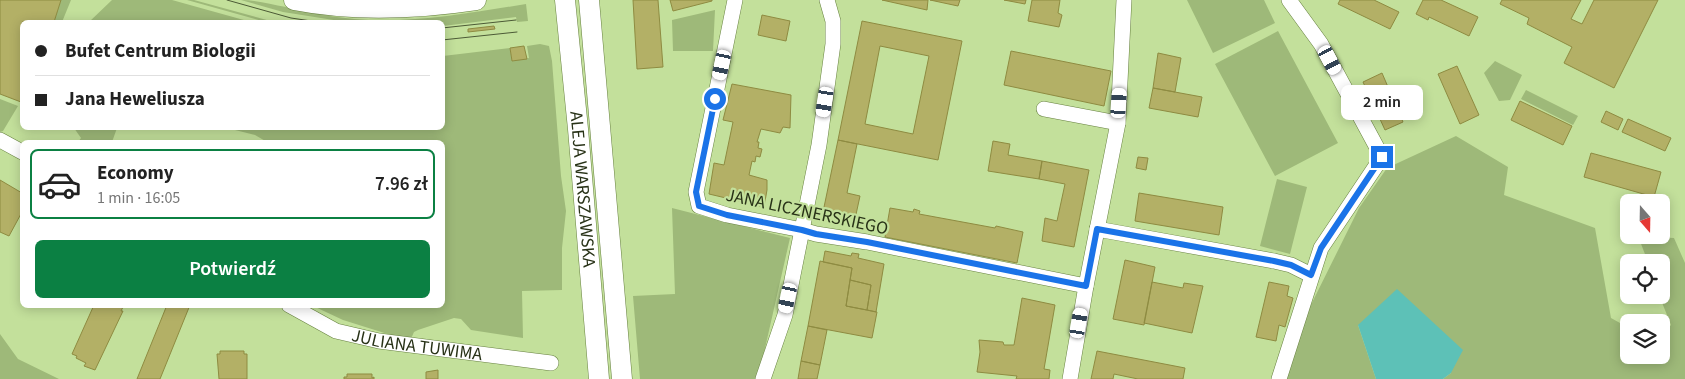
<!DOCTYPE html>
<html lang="pl">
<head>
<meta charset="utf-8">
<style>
	:root { --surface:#fff; --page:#f2f2f2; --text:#222; --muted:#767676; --line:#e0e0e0; --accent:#0b8043 }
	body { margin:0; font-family:"Source Sans 3",sans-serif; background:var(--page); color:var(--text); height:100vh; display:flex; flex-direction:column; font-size:19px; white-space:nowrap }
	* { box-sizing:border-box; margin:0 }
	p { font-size:16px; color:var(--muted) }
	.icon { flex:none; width:28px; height:28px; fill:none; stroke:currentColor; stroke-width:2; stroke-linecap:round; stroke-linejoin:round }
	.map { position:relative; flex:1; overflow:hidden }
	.panel { position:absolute; left:20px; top:140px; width:425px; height:168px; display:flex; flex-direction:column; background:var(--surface); border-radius:8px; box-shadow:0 2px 12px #0003 }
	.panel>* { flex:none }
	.guide { position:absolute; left:20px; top:20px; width:425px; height:110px; border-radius:8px; box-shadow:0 2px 12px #0003; display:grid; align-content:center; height:110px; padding:0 15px; background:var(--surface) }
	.needle { width:32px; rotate:160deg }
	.buttons { position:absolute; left:1620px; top:194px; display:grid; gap:10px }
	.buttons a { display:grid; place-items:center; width:50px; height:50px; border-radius:8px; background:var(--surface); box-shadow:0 2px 12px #0003; font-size:25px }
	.end { position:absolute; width:22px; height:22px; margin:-11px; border:6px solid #1a73e8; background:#fff; box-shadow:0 0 0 2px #fff }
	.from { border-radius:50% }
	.bubble { position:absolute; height:35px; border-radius:8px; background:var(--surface); box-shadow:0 2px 12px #0003; font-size:16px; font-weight:600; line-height:35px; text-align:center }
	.car { position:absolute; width:15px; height:30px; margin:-15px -8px; border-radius:6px; box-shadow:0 0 4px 1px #0007; background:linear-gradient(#fff 24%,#345 0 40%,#fff 0 76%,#345 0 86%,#fff 0) }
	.guide b { display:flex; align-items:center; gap:18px; height:48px; font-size:19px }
	.guide b+b { border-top:1px solid var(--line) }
	.guide i { width:12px; height:12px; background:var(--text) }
	ul { padding:9px 0 0; list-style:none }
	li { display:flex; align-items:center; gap:15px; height:70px; margin:0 10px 8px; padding:0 5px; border:2px solid transparent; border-radius:8px }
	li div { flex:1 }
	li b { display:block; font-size:19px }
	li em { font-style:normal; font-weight:600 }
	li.selected { border-color:var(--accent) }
	li>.icon { width:45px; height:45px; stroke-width:1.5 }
	.primary-button { display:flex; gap:10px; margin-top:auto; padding:10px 15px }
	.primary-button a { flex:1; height:58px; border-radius:8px; background:var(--accent); color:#fff; font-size:20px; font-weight:600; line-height:58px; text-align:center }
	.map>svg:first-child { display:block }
	.green { fill:#9eb979 }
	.water { fill:#5dc1b7 }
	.building { fill:#b3b066; stroke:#8e8b41; fill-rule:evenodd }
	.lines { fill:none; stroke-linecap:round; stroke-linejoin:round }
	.street-casing { stroke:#678140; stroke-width:16 }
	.secondary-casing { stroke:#678140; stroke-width:21 }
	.street { stroke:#fff; stroke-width:15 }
	.secondary { stroke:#fff; stroke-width:20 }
	.tram { stroke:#4c5a36; stroke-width:1 }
	.route { stroke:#1a73e8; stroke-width:6 }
	.labels { text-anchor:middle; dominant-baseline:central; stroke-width:4.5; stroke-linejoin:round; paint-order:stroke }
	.street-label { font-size:18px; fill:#283217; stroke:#c3e09b }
</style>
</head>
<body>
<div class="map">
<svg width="1685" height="379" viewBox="0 0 1685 379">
	<rect width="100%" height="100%" fill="#c3e09b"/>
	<path class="green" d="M61,0H71L62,22H54Z
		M112,0H172L251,22H89Z
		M187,0H194L274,22H266Z
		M241,0C256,0 270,4 286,7C308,12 331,17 354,19C411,24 469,13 526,4L528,21L517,22L516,17L443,26L442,22L340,21L283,12Z
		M1187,0H1264L1275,23L1213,53Z
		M715,10L713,51H673L672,20Z
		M1278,31L1338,143L1275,176L1215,64Z
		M540,44L549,46L552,61L561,176L566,211L562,248V290L522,291L523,338L471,330L461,319L454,318L418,330L414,332L410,341L343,320L311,305H442V142H267L255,135L227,128H442L443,56L510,48L512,61L529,58L527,46Z
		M1495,61L1522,75L1510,100L1499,101L1484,73Z
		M1526,90L1578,116L1573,125L1521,99Z
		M0,99L18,106L3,131L0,132Z
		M74,128H117L112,142H78L81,138Z
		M1456,136L1508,167L1504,195L1595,228L1611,318L1629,328V355H1661V336L1671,325L1659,295H1661V262H1648L1638,236L1674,238L1685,263V379H1443L1451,373L1358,325L1376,379H1287L1296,335L1359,208L1387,168Z
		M1277,179L1307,187L1290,254L1260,246Z
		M672,208L790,238L758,379H640L633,296L675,294Z
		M0,334L18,359L59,379H0Z"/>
	<path class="water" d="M1397,289L1463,350L1451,373L1443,379H1376L1358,325Z"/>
	<path class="building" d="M0,0H61L54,22H22L21,102L0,94Z
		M633,0H658L663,67L637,69Z
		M670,0H712V1L673,11Z
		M882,0H928L927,10Z
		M930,0H960L958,6Z
		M1004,0H1026L1025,4Z
		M1032,0H1060L1058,13L1062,15L1059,27L1028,21Z
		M1340,0H1374L1399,12L1390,29L1338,4Z
		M1423,0H1441L1478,17L1469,36L1429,17L1428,20L1416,14Z
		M1502,0H1581L1571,19L1582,24L1594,0H1658L1614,88L1564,63L1572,47L1527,24L1529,18L1500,4Z
		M762,15L790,21L786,41L758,35Z
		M862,21L962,41L938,160L838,140ZM880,46L929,56L913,134L865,124Z
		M494,26L495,29L468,32V29Z
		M524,46L527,59L512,61L510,48Z
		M1011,51L1111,71L1104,106L1004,85Z
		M1158,53L1181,58L1175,92L1153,88Z
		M1457,66L1479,115L1460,124L1438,74Z
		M1382,73L1403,122L1385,130L1363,82Z
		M732,84L791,95L790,128L783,127L780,133L761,129L757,142H759L758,148L762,149L760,157L756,156L755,162L752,161L749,175L767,180V190L764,207L709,194L714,163L724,165L733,122L723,120Z
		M1153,88L1202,97L1198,117L1149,108Z
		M1520,101L1572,126L1563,145L1511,120Z
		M1606,111L1623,119L1618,130L1601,122Z
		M1628,119L1671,138L1665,151L1622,132Z
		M838,140L857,144L847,193L860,196L855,219L823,212Z
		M993,141L1010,144L1008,155L1042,161L1039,179L988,171Z
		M1591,153L1661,172L1654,197L1584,177Z
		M1138,157L1148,158L1146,170L1136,168Z
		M1042,161L1089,170L1074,247L1042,241L1045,218L1057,221L1065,184L1039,179Z
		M0,180L22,193V212L9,236L0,232Z
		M1139,193L1223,207L1219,235L1135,221Z
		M890,208L913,212L914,209L920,211L919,214L995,228L996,226L1023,232L1017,263L885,237Z
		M825,251L851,256L852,253L859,254L858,258L884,264L876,312L867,310L871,285L850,280L852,268L823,262Z
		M1125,260L1155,267L1144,325L1113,319Z
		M820,261L852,268L846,306L877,312L872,338L808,326Z
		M850,280L871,285L867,310L846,306Z
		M1152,282L1183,288L1184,283L1203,286L1192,333L1144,323Z
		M1269,282L1289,286L1287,296L1293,298L1285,327L1279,325L1276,341L1256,337Z
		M1022,298L1055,305L1044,369L1050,370L1049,379H1016L1017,376L977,372L980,352L979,340L1003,342L1004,345H1014Z
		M94,305H124L121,311H123L95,370L84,366L86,363L76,358L77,356L72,354Z
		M167,305H190L160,379H137Z
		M808,326L827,330L820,365L801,361Z
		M220,351H244V354H247V379H219L217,354H220Z
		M1097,351L1185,368L1183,379H1138L1114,374L1113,379H1091Z
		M801,361L820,365L817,379H798Z
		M438,370V379H426V372Z
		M347,374H372V378L374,377V379H344V377H347Z"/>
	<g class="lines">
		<defs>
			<g id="street">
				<path d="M735,0L696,192L699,206L727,215L802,230L816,234L867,242L1086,286"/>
				<path d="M1044,109L1118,123"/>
				<path d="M0,140L22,152"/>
				<path d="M1097,229L1274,261L1291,265L1311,275"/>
				<path id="s1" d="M289,305L336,331L379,341L551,363"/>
				<path d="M763,379L785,315L819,145L833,44V21L827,0"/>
				<path d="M1070,379L1086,286L1118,123L1124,0"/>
				<path d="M1279,379L1321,248L1382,157L1321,44L1289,0"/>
			</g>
			<g id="secondary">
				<path d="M294,0C355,12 416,9 476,0"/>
				<path id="s2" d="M565,0L578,129L599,379"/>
				<path d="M589,0L622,379"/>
			</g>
		</defs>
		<use href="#street" class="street-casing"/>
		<use href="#secondary" class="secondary-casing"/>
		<use href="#street" class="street"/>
		<use href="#secondary" class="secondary"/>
		<path class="tram" d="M227,0L291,18L318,22
			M442,28L516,20
			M442,40L517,32"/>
	</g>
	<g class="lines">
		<path class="route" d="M715,99L696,192L699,206L727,215L802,230L816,234L867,242L1086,286L1097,229L1274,261L1291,265L1311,275L1321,248L1382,157"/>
	</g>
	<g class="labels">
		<g class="street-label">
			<text stroke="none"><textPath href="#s2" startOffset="190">ALEJA WARSZAWSKA</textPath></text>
			<text transform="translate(807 212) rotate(12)">JANA LICZNERSKIEGO</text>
			<text stroke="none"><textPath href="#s1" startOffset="136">JULIANA TUWIMA</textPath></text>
		</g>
	</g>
</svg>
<div class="buttons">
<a><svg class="needle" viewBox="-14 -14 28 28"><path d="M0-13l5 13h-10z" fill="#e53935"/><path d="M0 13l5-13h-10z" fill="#767676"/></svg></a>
<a><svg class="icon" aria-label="locate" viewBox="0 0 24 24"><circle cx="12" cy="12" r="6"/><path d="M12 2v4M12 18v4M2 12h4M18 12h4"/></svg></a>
<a><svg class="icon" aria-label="layers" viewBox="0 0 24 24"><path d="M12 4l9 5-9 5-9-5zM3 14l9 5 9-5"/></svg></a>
</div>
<i class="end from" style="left:715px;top:99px"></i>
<i class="end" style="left:1382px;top:157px"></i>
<div class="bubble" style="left:1341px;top:85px;width:82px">2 min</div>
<i class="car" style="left:1330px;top:60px;rotate:152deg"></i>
<i class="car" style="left:722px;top:65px;rotate:192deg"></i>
<i class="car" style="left:825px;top:102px;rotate:189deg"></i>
<i class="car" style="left:1119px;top:103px;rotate:4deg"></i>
<i class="car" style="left:788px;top:298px;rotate:192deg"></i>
<i class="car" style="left:1079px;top:323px;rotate:10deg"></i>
<div class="guide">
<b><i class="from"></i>Bufet Centrum Biologii</b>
<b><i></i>Jana Heweliusza</b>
</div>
<section class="panel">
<ul>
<li class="selected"><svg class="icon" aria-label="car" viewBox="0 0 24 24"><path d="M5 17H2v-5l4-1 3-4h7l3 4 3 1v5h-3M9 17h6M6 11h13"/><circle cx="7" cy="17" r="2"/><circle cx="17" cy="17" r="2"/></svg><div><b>Economy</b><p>1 min · 16:05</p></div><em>7.96 zł</em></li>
</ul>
<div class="primary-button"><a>Potwierdź</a></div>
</section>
</div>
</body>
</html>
